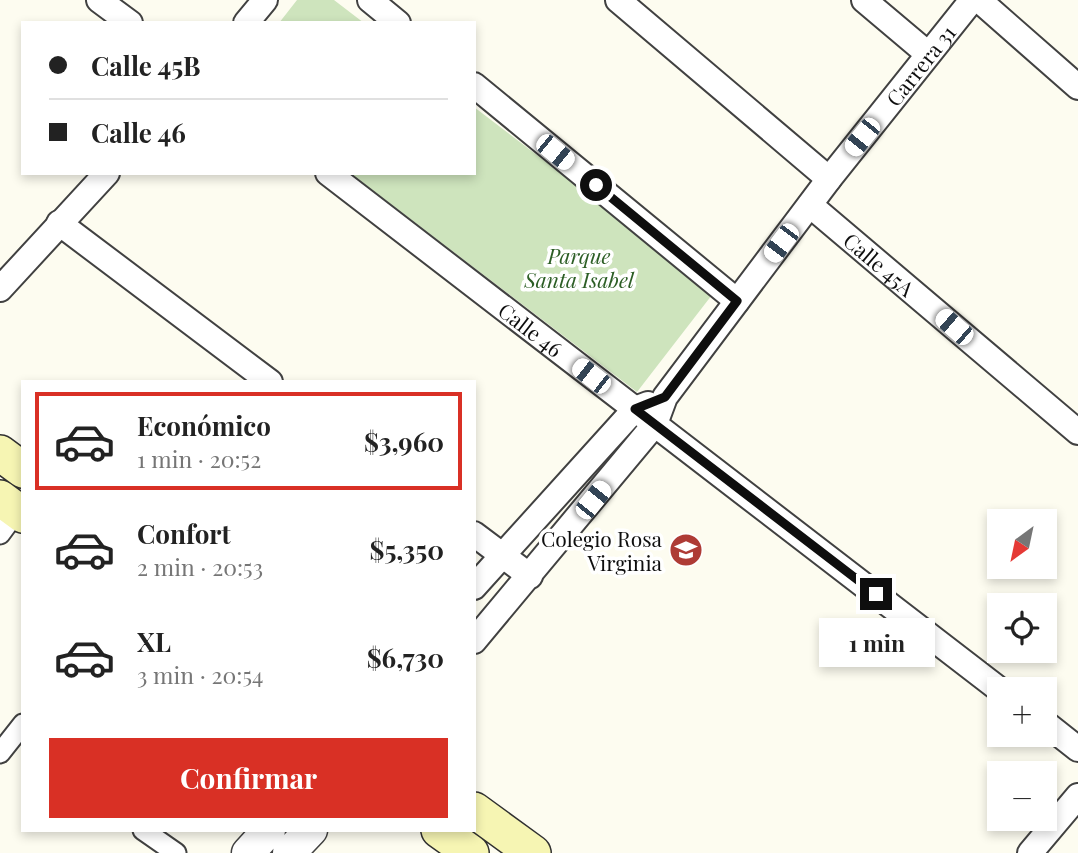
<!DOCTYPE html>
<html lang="es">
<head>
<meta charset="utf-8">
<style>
	:root { --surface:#fff; --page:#f2f2f2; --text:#222; --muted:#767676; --line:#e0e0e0; --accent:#d93025 }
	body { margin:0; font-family:"Playfair Display",serif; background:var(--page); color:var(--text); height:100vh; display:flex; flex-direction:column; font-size:26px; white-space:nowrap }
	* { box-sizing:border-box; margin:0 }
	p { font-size:23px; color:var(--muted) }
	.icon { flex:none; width:38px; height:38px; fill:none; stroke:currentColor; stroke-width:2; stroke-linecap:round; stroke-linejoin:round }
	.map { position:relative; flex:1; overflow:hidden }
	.panel { position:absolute; left:21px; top:380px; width:455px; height:452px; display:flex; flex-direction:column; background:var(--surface); border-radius:0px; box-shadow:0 4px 10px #0003 }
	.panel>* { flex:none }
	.banner { position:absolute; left:21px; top:21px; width:455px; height:154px; border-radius:0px; box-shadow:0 4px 10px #0003; display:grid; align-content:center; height:154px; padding:0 28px; background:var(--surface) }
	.needle { width:46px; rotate:213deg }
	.buttons { position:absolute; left:987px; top:509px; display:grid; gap:14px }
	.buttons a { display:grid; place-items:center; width:70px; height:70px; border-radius:0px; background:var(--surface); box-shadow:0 4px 10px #0003; font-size:35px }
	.end { position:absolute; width:32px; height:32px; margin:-16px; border:9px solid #0e0e0e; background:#fff; box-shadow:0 0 0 4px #fff }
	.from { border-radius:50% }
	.bubble { position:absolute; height:49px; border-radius:0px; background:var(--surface); box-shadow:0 4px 10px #0003; font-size:23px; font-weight:700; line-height:49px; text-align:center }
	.car { position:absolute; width:21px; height:42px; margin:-21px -10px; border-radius:9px; box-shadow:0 0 5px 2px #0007; background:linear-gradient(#fff 24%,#345 0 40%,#fff 0 76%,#345 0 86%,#fff 0) }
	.banner b { display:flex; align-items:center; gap:24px; height:66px; font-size:26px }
	.banner b+b { border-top:2px solid var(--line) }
	.banner i { width:18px; height:18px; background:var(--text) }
	ul { padding:12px 0 0; list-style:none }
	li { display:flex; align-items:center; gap:21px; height:98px; margin:0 14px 10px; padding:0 14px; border:4px solid transparent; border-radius:0px }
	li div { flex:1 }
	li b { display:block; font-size:26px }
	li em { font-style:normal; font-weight:700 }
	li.active { border-color:var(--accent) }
	li>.icon { width:63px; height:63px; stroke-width:1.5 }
	.primary-button { display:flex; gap:14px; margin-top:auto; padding:14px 28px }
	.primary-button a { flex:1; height:80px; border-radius:0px; background:var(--accent); color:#fff; font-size:28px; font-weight:700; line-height:80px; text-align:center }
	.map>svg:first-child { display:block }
	.green { fill:#cee4bd }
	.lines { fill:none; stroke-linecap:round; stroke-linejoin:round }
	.pedestrian-casing { stroke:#414141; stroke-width:23 }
	.minor-casing { stroke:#414141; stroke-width:28 }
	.tertiary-casing { stroke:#414141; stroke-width:35 }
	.secondary-casing { stroke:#303030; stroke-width:38 }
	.pedestrian { stroke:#fff; stroke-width:19 }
	.minor { stroke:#fff; stroke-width:24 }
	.tertiary { stroke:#fff; stroke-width:32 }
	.secondary { stroke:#f6f5b3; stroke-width:35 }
	.route { stroke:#0e0e0e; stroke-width:9 }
	.labels { text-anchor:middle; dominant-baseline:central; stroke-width:7; stroke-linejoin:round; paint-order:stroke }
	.street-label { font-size:21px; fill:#0e0e0e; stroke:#fff }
	.park-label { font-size:21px; font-style:italic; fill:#2c5e25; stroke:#fff }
	.poi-label { font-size:21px; fill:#0e0e0e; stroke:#fff; text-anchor:end }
</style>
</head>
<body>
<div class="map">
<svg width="1078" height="853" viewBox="0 0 1078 853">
	<rect width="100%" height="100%" fill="#fdfcf0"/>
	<path class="green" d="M297,0H334L364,23H279Z
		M474,107L715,291L637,392L350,173H474Z"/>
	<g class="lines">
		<defs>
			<path id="pedestrian" d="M0,534L17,511
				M0,753L23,724
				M143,830L176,853"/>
			<g id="minor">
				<path d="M99,0L130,23"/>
				<path d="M370,0L398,23"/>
				<path d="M618,0L829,179"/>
				<path d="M864,0L928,54"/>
				<path d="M979,0L1078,87"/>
				<path d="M246,23L265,0"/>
				<path d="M474,85L737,301"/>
				<path id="s1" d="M328,173L1000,690"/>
				<path id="s2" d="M810,205L1078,432"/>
				<path d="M59,223L270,382"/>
				<path d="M0,289L107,173"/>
				<path d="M474,534L530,576"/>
				<path d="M474,587L635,409L648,404"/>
				<path id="s3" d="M474,641L655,424L665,397L829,179L972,0"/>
				<path d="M1045,723L1078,749"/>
				<path d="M1030,853L1078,796"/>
			</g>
			<path id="tertiary" d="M248,853L269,830
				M289,853L311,830"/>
			<path id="secondary" d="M0,453L23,470
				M0,498L23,515
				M474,810L533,853
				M439,830L471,853"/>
		</defs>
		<use href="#pedestrian" class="pedestrian-casing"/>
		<use href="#minor" class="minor-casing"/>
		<use href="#tertiary" class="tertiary-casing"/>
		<use href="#secondary" class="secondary-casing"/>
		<use href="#pedestrian" class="pedestrian"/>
		<use href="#minor" class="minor"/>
		<use href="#tertiary" class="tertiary"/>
		<use href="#secondary" class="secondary"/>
	</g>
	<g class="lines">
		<path class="route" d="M596,185L737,301L665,397L635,409L876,594"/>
	</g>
	<defs>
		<symbol id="school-disc" viewBox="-11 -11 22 22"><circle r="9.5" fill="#ae3b35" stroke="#fff"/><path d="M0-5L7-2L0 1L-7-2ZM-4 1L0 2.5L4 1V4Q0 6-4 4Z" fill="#fff"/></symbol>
	</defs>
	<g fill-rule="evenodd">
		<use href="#school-disc" x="667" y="531" width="38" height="38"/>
	</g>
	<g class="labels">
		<g class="street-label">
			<text stroke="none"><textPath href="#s3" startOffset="730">Carrera 31</textPath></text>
			<text stroke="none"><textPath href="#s2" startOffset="91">Calle 45A</textPath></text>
			<text stroke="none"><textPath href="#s1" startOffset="256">Calle 46</textPath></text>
		</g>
		<g class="park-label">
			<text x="579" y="255">Parque<tspan x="579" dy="24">Santa Isabel</tspan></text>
		</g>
		<g class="poi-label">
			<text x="662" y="538">Colegio Rosa<tspan x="662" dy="24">Virginia</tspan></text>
		</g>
	</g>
</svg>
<div class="buttons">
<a><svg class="needle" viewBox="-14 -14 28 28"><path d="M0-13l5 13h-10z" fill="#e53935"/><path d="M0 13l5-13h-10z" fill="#767676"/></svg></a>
<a><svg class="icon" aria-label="locate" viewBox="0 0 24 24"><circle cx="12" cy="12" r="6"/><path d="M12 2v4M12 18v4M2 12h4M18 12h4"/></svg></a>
<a>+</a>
<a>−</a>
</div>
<i class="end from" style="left:596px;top:185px"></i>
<i class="end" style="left:876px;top:594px"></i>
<div class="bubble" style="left:819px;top:618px;width:116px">1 min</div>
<i class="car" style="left:862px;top:137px;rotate:219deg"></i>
<i class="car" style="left:555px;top:152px;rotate:129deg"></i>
<i class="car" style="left:781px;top:243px;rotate:217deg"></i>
<i class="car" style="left:954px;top:327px;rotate:311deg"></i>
<i class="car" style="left:591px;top:376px;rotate:308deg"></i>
<i class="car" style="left:593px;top:500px;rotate:39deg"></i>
<div class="banner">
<b><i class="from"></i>Calle 45B</b>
<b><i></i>Calle 46</b>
</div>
<section class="panel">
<ul>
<li class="active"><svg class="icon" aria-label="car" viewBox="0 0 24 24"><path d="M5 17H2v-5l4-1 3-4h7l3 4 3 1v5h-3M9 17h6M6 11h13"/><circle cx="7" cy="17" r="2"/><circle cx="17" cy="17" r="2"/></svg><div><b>Económico</b><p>1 min · 20:52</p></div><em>$3,960</em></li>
<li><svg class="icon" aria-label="car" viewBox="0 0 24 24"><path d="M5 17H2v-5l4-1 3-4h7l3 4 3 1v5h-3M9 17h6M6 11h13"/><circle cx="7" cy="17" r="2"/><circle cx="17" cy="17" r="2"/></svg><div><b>Confort</b><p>2 min · 20:53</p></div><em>$5,350</em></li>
<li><svg class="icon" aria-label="car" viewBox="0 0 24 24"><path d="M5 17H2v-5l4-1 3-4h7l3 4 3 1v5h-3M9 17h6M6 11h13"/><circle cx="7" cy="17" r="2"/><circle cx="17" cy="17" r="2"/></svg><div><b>XL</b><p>3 min · 20:54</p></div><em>$6,730</em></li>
</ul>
<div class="primary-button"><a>Confirmar</a></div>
</section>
</div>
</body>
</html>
